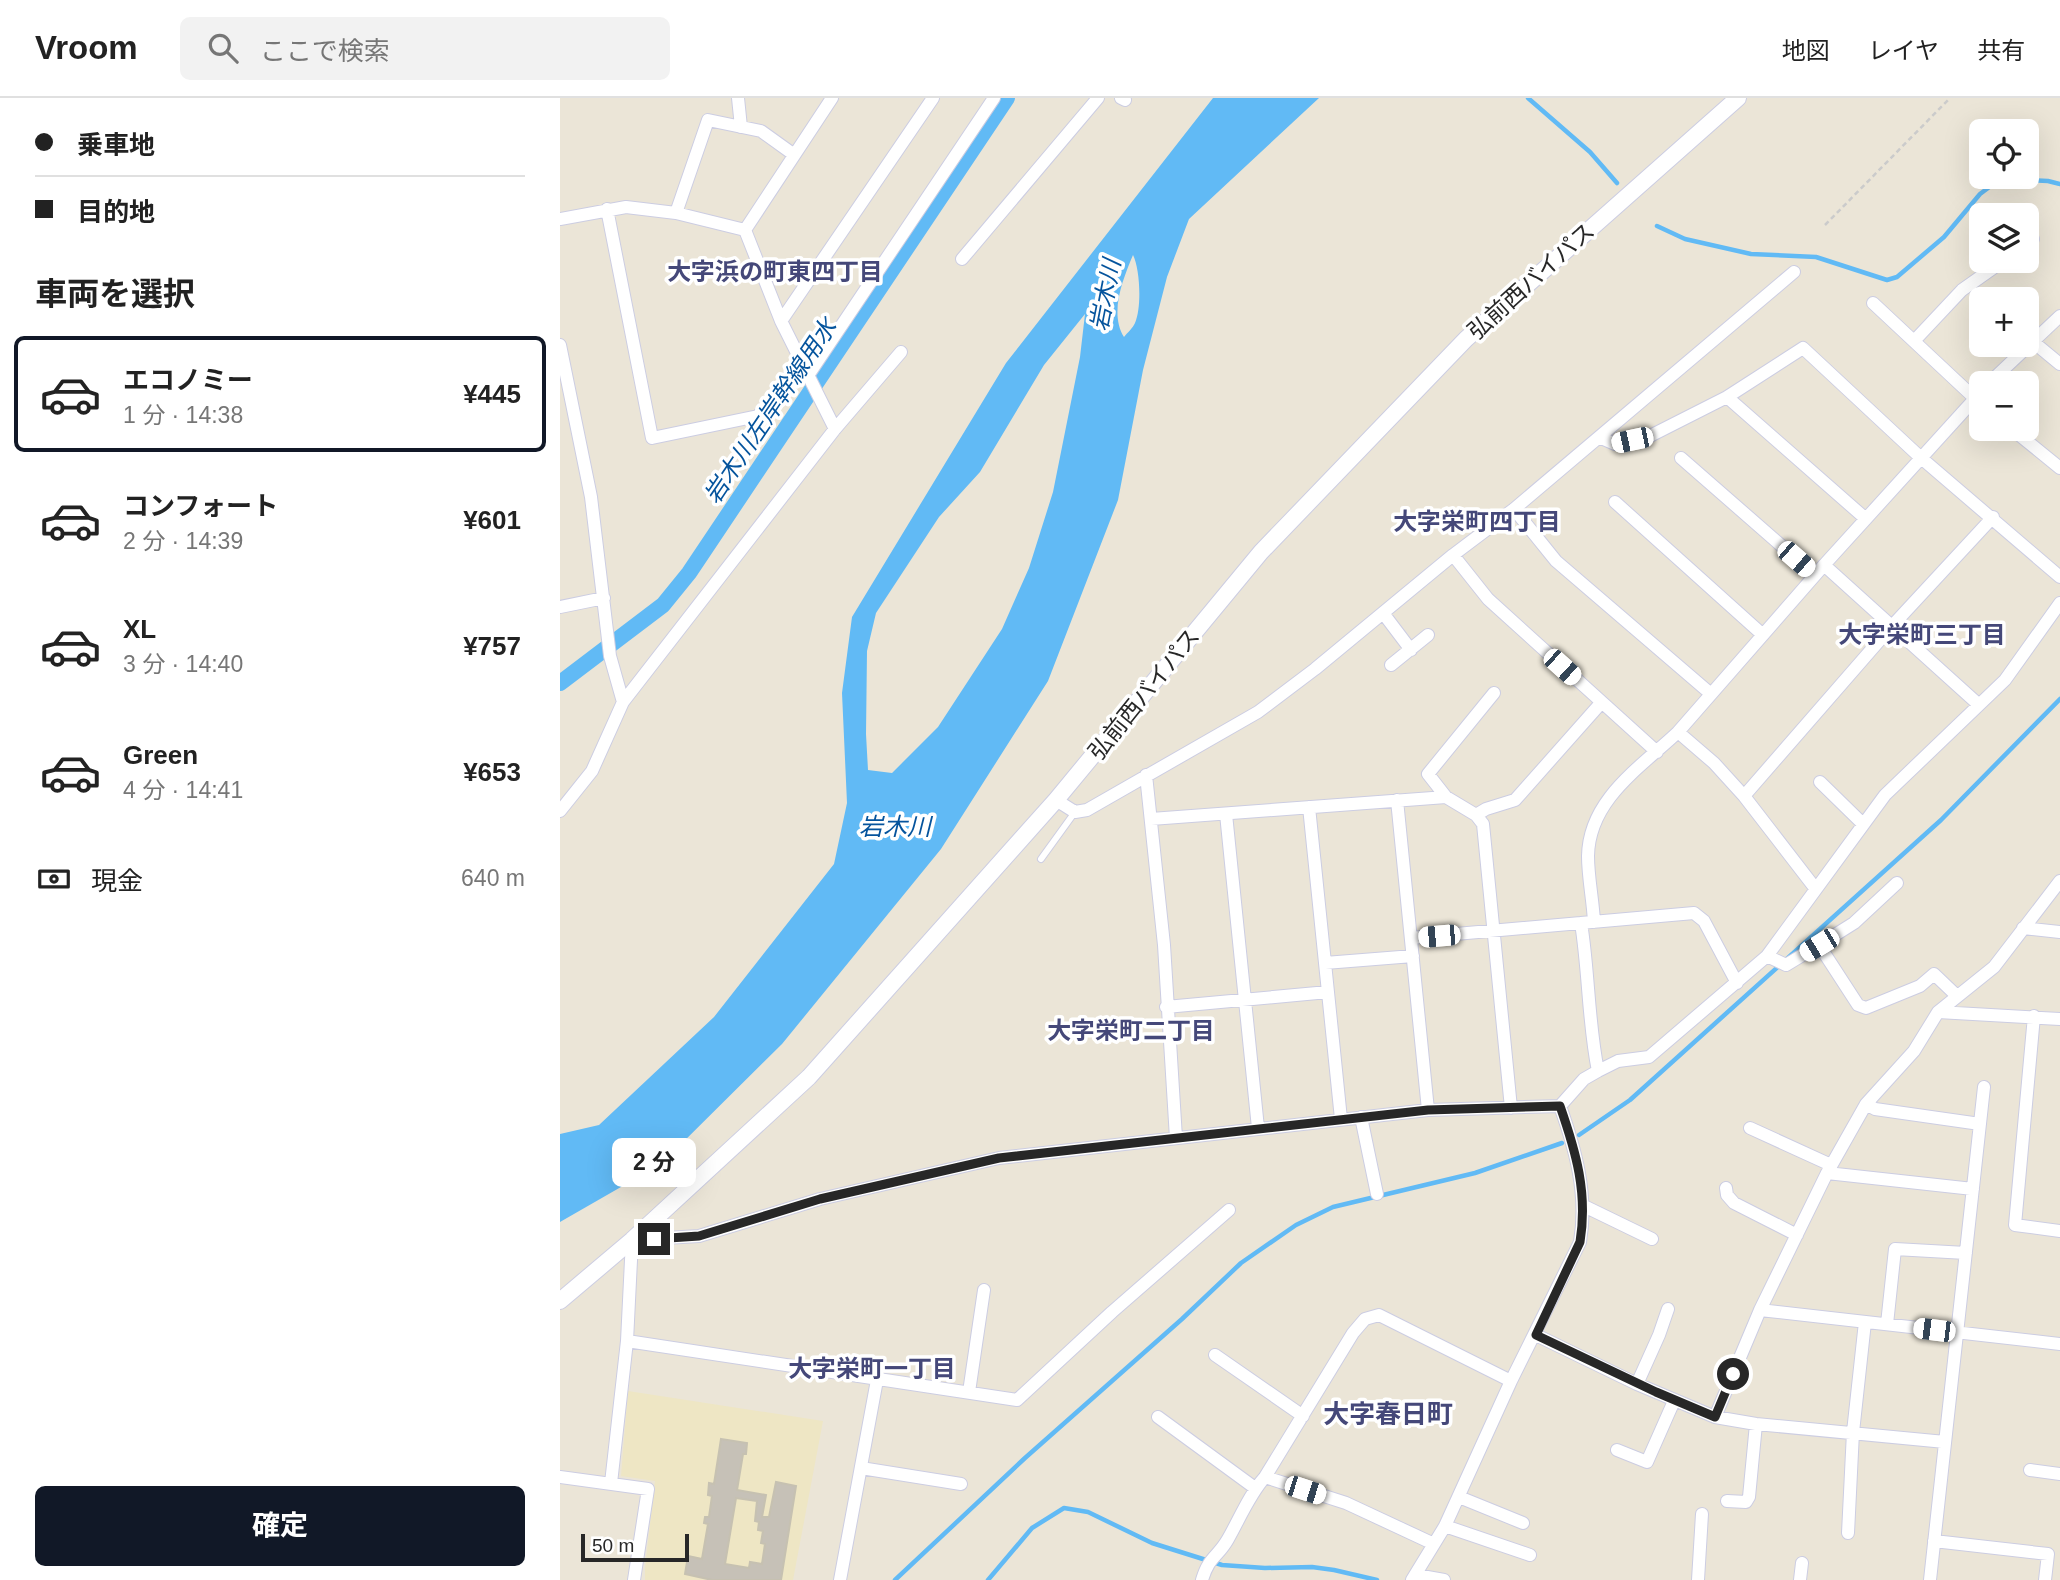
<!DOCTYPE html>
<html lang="ja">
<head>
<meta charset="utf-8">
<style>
	:root { --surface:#fff; --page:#f2f2f2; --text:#222; --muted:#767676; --line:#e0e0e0; --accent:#111827 }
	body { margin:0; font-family:Arial,"Noto Sans JP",sans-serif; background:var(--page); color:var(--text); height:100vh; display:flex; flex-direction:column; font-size:26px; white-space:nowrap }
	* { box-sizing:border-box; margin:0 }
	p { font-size:23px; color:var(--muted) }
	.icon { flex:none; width:38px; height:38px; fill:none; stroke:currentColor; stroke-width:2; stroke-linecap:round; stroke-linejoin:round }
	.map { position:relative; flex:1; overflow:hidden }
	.side { display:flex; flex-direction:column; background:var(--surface); width:560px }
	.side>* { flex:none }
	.guide { display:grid; align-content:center; height:154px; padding:0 35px; background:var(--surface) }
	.controls { position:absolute; left:1409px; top:21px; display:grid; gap:14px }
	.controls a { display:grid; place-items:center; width:70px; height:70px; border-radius:10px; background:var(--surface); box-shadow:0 7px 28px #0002; font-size:35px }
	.scale { position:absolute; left:21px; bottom:18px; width:108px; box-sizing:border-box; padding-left:7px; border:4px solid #272727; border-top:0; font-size:19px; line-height:24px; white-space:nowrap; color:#272727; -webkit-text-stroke:5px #fff; paint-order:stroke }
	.end { position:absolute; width:32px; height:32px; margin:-16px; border:9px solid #272727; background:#fff; box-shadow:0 0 0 4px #fff }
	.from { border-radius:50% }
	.bubble { position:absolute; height:49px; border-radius:10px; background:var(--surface); box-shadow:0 7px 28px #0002; font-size:23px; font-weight:700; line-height:49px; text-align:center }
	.car { position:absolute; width:21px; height:42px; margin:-21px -10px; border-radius:9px; box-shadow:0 0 5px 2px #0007; background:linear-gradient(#fff 24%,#345 0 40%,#fff 0 76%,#345 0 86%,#fff 0) }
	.guide b { display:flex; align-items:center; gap:24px; height:66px; font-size:26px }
	.guide b+b { border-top:2px solid var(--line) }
	.guide i { width:18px; height:18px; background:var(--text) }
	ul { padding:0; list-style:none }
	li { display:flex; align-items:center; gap:21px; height:116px; margin:0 14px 10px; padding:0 21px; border:4px solid transparent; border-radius:10px }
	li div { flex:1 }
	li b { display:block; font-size:26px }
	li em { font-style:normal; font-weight:700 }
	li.selected { border-color:var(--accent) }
	li>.icon { width:63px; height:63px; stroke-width:1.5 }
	h2 { padding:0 35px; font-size:32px; line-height:84px }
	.pay { display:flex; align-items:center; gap:18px; height:77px; padding:0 35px; font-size:26px }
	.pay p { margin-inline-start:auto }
	.action { display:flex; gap:14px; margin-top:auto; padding:14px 35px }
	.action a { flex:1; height:80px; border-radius:10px; background:var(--accent); color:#fff; font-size:28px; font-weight:700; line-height:80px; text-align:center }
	header { display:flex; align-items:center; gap:42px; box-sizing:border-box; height:98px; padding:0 35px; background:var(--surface); border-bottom:2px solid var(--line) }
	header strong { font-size:33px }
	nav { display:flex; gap:38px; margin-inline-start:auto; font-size:24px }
	.search { width:490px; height:63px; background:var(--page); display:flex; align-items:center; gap:18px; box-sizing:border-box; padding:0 24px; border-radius:10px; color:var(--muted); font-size:26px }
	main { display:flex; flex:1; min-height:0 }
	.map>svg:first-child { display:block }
	.education { fill:#eee6c4 }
	.water { fill:#61baf5; fill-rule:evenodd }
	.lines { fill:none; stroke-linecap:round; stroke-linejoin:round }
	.stream { stroke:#61baf5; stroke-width:4.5 }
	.canal { stroke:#61baf5; stroke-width:16 }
	.building { fill:#c6c1b7; stroke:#c6c1b1; stroke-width:2; fill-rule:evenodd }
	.service-casing { stroke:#cccde2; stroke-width:8 }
	.minor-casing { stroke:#cccde2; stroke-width:14 }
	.tertiary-casing { stroke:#cccde2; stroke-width:18 }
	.path { stroke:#cbcbcb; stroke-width:2.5; stroke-dasharray:5 3.5; stroke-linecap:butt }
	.service { stroke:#fff; stroke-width:6 }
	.minor { stroke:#fff; stroke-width:12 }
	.tertiary { stroke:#fff; stroke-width:16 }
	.route { stroke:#272727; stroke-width:9 }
	.labels { text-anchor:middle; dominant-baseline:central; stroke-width:7; stroke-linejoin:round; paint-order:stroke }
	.street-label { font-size:23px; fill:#272727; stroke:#fff }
	.neighbourhood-label { font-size:24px; font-weight:bold; fill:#454879; stroke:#fff }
	.water-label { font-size:24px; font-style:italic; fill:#05549d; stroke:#fff }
	.quarter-label { font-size:26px; font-weight:bold; fill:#454879; stroke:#fff }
</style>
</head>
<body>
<header>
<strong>Vroom</strong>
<div class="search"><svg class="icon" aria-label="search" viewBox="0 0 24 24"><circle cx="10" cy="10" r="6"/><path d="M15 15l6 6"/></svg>ここで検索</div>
<nav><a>地図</a><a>レイヤ</a><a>共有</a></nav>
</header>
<main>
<section class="side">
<div class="guide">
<b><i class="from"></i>乗車地</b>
<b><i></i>目的地</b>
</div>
<h2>車両を選択</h2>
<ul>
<li class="selected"><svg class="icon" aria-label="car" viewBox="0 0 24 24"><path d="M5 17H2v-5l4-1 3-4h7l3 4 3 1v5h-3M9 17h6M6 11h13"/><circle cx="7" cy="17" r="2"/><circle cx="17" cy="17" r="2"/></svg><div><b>エコノミー</b><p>1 分 · 14:38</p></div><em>¥445</em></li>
<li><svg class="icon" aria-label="car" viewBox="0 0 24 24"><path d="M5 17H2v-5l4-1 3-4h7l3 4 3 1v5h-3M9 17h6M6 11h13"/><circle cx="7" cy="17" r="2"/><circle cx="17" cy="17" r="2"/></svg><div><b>コンフォート</b><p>2 分 · 14:39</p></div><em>¥601</em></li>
<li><svg class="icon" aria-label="car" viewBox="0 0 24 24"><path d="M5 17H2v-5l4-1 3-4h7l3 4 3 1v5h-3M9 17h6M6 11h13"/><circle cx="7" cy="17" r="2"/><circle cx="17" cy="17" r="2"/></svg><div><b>XL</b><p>3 分 · 14:40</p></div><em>¥757</em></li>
<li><svg class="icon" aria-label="car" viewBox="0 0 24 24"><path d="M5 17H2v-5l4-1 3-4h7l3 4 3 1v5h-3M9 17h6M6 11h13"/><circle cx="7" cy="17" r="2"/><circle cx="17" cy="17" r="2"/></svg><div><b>Green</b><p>4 分 · 14:41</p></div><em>¥653</em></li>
</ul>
<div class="pay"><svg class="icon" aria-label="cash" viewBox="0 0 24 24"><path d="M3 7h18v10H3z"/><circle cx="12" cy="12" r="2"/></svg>現金<p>640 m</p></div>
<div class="action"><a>確定</a></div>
</section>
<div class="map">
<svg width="1500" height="1482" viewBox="0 0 1500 1482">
	<rect width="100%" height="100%" fill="#ebe5d7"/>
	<path class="education" d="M68,1293L263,1323L233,1482H85V1470L95,1383L61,1378Z"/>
	<path class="water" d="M653,0H759L629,121L607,179L583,272L558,402L488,583L381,751L222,946L101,1066L0,1124V1036L39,1027L154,919L274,766L287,705L282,595L292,519L446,265ZM573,157C580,171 582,209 575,225C573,230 567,235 564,239C549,215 563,181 573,157ZM525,216L520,259L493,394L469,470L442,531L378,629L332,675L308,672L306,636L307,553L316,515L379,419L420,374L484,267Z"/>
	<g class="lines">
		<path class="stream" d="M968,0L1030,54L1057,85
			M1097,128L1125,141L1191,156L1256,159L1327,182L1337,179L1384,139L1420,96L1436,84L1450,81L1488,83L1500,86
			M1019,1037L1070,1002L1381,722L1500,601
			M335,1482L465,1360L622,1221L681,1165L736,1127L773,1109L915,1075L1002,1045
			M428,1482L472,1430L504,1410L528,1414L592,1445L662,1467L705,1470L752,1469L774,1472L817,1482"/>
		<path class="canal" d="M0,585L103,507L129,475L447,0"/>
	</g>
	<path class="building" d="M161,1341L187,1345L186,1356H183L177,1392L206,1397L202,1419H209L216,1384L236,1388L221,1482H152L125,1476L128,1458L142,1461L148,1426L144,1425L145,1419H149L152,1398L148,1397L149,1385L154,1386ZM176,1400L197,1403L195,1423L199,1424L198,1432L203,1433L201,1445L205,1446L202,1466L190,1464L189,1470L165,1466Z"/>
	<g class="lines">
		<defs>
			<path id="service" d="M481,761L515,714"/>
			<path id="minor" d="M178,0L181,29
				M561,0L565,2
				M47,111L92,340L198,318L240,264
				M116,115L148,22L201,33L233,56
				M0,121L66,109L116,115L185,132L221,223L275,331
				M185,132L272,0
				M1466,146L1473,141
				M402,161L538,0
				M1313,205L1421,306
				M221,223L373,0
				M1355,242L1402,192L1443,163
				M1472,243L1500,266
				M0,247L31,399L50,558L63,604
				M247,279L434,0
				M1429,285L1500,218
				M1167,299L1306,421
				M1452,331L1500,370
				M1039,339L1055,346L1090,338L1167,299L1243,250L1360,359L1500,479
				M1121,360L1255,477
				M1055,404L1203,537
				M954,411L996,463L1151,596
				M893,457L928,501L1097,654
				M1264,467L1418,606
				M0,509L44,500
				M823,515L851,552
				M831,567L868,537
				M1118,634L1154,665L1184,698L1255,790
				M586,677L604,847L616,1040
				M1260,684L1303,726
				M1184,698L1332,528L1433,419
				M886,699L868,676L934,595
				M496,702L515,714L527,712L698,614L755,571L893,457L954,411L1234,174
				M837,702L868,1012
				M749,709L781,1021
				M0,713L32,673L63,604L275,331L341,254
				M666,716L698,1030
				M916,717L926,711L955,702L1041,605
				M591,721L886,699L916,717L923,726L951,1010
				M1034,824C1033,802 1028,780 1028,758C1029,701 1081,669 1118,634L1264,467L1421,294
				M1463,830L1500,834
				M851,840L1134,815L1144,823L1177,885
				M1259,847L1294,825L1337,785
				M1207,858L1226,867L1259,847L1298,907L1306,910L1360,888L1374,876L1397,898
				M765,865L853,858
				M606,909L768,894
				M1378,914L1500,921
				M1474,918L1455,1127L1500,1133
				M1038,973L1058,963L1089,959L1207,858L1325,697L1445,582L1500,505
				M1306,1006L1315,1011L1420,1026
				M801,1019L817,1096
				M1190,1030L1271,1067
				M1267,1075L1413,1091
				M1166,1090L1167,1097L1174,1105L1237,1137
				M1024,1108L1092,1141
				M1200,1212L1500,1246
				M1327,1226L1335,1151L1406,1155
				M976,1237L1077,1286L1155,1319L1196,1326L1385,1344
				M67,1243L457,1302L552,1214L669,1112
				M655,1257L743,1318
				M1077,1286L1099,1237L1108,1211
				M409,1294L424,1192
				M598,1319L695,1390
				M1155,1319L1200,1212L1267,1075L1306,1006L1354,953L1378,914L1434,869L1500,783
				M1057,1352L1087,1364L1114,1303
				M301,1370L401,1386
				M1470,1372L1500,1376
				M0,1379L88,1391L74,1482
				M705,1379L786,1405L874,1446
				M51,1385L67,1243L72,1142L139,1138L260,1101L439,1060L868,1012L1000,1008L1024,981L1038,973C1028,924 1029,875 1021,825
				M899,1399L963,1425
				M1167,1403L1186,1404L1189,1399L1196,1326
				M885,1428L970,1457
				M1288,1435L1293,1334L1305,1224
				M1374,1443L1488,1456L1485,1482
				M856,1477L884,1482
				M280,1482L317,1282
				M642,1482C649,1458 658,1459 668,1441C680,1420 689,1397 705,1379L793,1235L805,1221L819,1217L951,1283
				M852,1482L885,1428L951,1283L1020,1144C1028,1097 1016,1053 1000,1008
				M1138,1482L1142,1416
				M1240,1482L1242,1465
				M1370,1482L1424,989"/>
			<path id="tertiary" d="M0,1203L72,1142L249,979L496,702L701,454L906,241L1178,0"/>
		</defs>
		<use href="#service" class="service-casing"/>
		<use href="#minor" class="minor-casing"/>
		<use href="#tertiary" class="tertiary-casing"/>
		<path class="path" d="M1265,127L1390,0"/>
		<use href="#service" class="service"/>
		<use href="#minor" class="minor"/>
		<use href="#tertiary" class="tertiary"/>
	</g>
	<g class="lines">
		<path class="route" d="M94,1141L139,1138L260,1101L439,1060L868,1012L1000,1008C1016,1054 1028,1095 1020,1144L976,1237L1096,1294L1155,1319L1173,1276"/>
	</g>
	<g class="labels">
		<g class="street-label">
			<text transform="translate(971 183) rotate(-42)">弘前西バイパス</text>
			<text transform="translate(584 596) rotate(-51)">弘前西バイパス</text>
		</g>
		<g class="neighbourhood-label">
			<text x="215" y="173">大字浜の町東四丁目</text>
			<text x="917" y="423">大字栄町四丁目</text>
			<text x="1362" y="536">大字栄町三丁目</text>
			<text x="571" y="932">大字栄町二丁目</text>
			<text x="312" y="1270">大字栄町一丁目</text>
		</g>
		<g class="water-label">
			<text transform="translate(545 197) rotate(-79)">岩木川</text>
			<text transform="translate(210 313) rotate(-56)">岩木川左岸幹線用水</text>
			<text x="335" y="728">岩木川</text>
		</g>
		<g class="quarter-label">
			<text x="828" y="1316">大字春日町</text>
		</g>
	</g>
</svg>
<div class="controls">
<a><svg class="icon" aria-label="locate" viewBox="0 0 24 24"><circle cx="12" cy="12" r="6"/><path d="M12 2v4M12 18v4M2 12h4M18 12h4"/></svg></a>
<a><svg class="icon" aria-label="layers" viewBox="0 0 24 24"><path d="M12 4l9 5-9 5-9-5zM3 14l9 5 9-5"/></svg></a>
<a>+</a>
<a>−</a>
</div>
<div class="scale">50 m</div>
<i class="end from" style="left:1173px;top:1276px"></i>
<i class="end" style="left:94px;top:1141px"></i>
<div class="bubble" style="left:52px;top:1040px;width:84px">2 分</div>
<i class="car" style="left:1072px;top:342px;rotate:258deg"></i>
<i class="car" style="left:1236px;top:461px;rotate:131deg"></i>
<i class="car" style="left:1002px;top:569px;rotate:132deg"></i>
<i class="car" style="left:879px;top:838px;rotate:265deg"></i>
<i class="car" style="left:1259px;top:847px;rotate:239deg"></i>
<i class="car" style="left:1374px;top:1232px;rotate:277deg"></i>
<i class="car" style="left:745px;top:1392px;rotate:108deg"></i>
</div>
</main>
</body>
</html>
